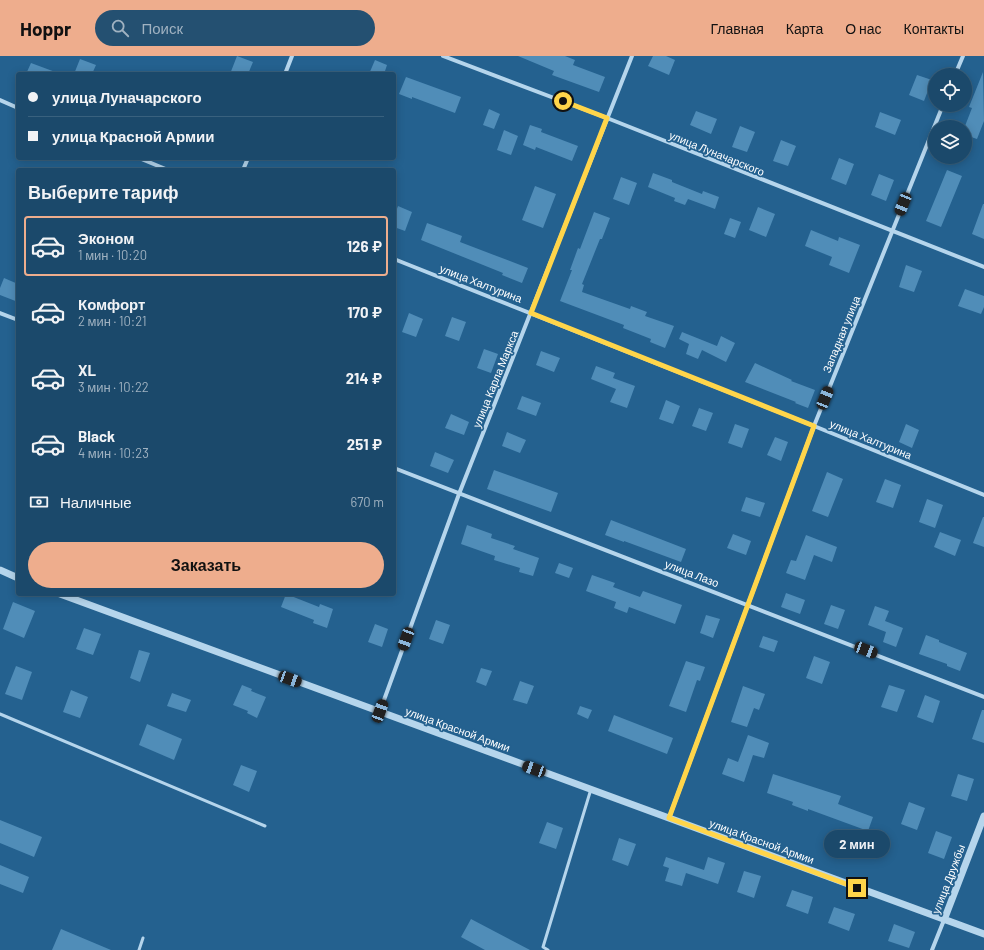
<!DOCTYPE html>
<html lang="ru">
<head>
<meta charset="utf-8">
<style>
	:root { --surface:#1b496b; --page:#245071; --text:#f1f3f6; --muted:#a0b2c1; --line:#39617e; --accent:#eead8d }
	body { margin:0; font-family:Barlow,sans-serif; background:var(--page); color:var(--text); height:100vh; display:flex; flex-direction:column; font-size:15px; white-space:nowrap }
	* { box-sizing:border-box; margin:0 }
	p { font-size:13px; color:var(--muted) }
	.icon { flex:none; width:22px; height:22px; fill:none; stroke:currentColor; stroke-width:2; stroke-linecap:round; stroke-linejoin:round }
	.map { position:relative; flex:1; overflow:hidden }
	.sheet { position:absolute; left:16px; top:112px; width:380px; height:428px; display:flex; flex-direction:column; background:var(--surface); border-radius:4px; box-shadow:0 2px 10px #0003,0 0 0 1px var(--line) }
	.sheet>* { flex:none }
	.guide { position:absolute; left:16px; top:16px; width:380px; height:88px; border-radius:4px; box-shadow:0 2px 10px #0003,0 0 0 1px var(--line); display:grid; align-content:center; height:88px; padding:0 12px; background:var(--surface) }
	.controls { position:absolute; left:928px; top:12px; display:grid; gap:8px }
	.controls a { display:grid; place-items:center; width:44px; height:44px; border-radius:50%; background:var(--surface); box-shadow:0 2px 10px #0003,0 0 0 1px var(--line); font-size:20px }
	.end { position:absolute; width:18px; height:18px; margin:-9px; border:5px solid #ffd54a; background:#111; box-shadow:0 0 0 2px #111 }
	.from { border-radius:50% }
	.bubble { position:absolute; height:28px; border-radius:14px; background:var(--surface); box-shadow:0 2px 10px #0003,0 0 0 1px var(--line); font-size:13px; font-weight:700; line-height:28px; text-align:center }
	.car { position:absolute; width:12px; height:24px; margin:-12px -6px; border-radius:5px; box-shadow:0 0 3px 1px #0007; background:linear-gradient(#222 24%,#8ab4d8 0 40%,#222 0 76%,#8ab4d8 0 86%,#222 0) }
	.guide b { display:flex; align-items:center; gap:14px; height:38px; font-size:15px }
	.guide b+b { border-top:1px solid var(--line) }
	.guide i { width:10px; height:10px; background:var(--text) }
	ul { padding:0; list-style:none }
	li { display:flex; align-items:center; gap:12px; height:60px; margin:0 8px 6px; padding:0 4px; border:2px solid transparent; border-radius:4px }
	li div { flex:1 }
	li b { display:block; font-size:15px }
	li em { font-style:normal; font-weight:700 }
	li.current { border-color:var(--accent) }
	li>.icon { width:36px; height:36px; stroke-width:1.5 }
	h2 { padding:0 12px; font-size:18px; line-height:48px }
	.pay { display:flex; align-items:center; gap:10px; height:44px; padding:0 12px; font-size:15px }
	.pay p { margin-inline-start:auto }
	.cta { display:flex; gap:8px; margin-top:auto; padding:8px 12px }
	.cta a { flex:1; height:46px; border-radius:24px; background:var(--accent); color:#111; font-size:16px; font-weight:700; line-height:46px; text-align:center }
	header { display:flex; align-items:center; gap:24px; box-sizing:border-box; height:56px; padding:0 20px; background:var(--accent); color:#111 }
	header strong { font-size:19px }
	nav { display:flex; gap:22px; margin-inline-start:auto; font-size:14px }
	.search { width:280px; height:36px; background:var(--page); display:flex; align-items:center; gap:10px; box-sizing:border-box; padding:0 14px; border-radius:22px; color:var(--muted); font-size:15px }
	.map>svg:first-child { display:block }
	.building { fill:#508db8 }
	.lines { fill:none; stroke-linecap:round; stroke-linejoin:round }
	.service { stroke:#b5d5ec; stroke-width:3 }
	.minor { stroke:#b5d5ec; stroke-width:4 }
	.tertiary { stroke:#b5d5ec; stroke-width:7 }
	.route { stroke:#ffd54a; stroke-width:5 }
	.labels { text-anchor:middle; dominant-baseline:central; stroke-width:3.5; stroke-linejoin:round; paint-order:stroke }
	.street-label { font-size:11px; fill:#fff; stroke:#24618f }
</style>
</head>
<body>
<header>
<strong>Hoppr</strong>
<div class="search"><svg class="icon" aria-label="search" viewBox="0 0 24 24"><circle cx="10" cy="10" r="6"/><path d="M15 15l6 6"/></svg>Поиск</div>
<nav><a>Главная</a><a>Карта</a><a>О нас</a><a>Контакты</a></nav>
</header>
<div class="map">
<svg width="984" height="894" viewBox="0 0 984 894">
	<rect width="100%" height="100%" fill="#24618f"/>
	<path class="building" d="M237,0L253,6L248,18H230Z
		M518,0H565L575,4L573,9L605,21L599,36L552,19L554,15Z
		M653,0H666L675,4L669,19L648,10Z
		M80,3L96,9L92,18H74Z
		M375,4L387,9L384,18H369Z
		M31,7L58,17L57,18H26Z
		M983,16L984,65L977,83L965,79V70L972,52L969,51Z
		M917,19L932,24L924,45L909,39Z
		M406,21L461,41L455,57L412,41V43L399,38Z
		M489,53L500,58L494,73L483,69Z
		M696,55L717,63L711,78L690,69Z
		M880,56L901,64L895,79L875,71Z
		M530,69L542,73L541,76L578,90L572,105L536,91L535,94L523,89Z
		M740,70L755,76L747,96L732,91Z
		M504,74L518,80L511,99L497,94Z
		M781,84L796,90L788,110L773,105Z
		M839,102L854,108L846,129L831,123Z
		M947,114L962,120L941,171L926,165Z
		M653,117L672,124V126L702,138L703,135L719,141L715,153L688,143L685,149L674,145L675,142L648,131Z
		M879,118L894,124L886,145L871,139Z
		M621,121L637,127L629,149L613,143Z
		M535,130L556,138L543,172L522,164Z
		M983,148H984V183L972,178Z
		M398,150L412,156L405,175L394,171V161Z
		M758,151L775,158L766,181L749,174Z
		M594,156L610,162L602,183H600L582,228L584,229L582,236L630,253L631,250L647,256L645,260L674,270L665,292L650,286L651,283L623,272L624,269L560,245L572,214H570L578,192L580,193Z
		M730,162L741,166L735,182L724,178Z
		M427,167L462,180L460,186L528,212L522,227L502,219L503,217L421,184Z
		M811,174L838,185L839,181L860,189L849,217L829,209L832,201L805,190Z
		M906,209L922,215L914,236L899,231Z
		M4,222L18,228V246L0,239V232Z
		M965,233L984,240V251L981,258L958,250Z
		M409,257L423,263L416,281L402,276Z
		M452,261L466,266L459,285L445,280Z
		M682,276L717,290L721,280L735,287L726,306L702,294L698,303L686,298L689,288L679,283Z
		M484,293L498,298L491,317L477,312Z
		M541,295L560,302L554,316L536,309Z
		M755,307L792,324L791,325L815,334L808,352L795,347L796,346L745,326Z
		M596,310L615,317L613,322L635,330L627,352L610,346L616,333L591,323Z
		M522,340L541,347L536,360L517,353Z
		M666,344L680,350L673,368L659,363Z
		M699,352L713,357L706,375L692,370Z
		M451,358L469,366L464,379L445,372Z
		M735,368L749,373L742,392L728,387Z
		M906,368L919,374L912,392L899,386Z
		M507,376L526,384L520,397L502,390Z
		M775,381L788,386L781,405L767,399Z
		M435,396L454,404L448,417L430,410Z
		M494,414L558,437L551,456L487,433Z
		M827,416L843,423L828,461L812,455Z
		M885,423L901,429L893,452L876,446Z
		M746,441L765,447L760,461L741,455Z
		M927,443L943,449L935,472L919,466Z
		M983,461H984V491L973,487Z
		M611,464L686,493L681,506L624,485V486L605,479Z
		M467,469L492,478L491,482L515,490L513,493L539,502L533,520L519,516L520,512L494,504L495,500L461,488Z
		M940,476L961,484L955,500L934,491Z
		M733,478L751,485L746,499L727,492Z
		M806,479L837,491L832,506L814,499L805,524L786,517L791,504L796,505Z
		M559,507L573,512L569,522L555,517Z
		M592,519L615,527L613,531L640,541L643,535L682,549L675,568L629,551L627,557L614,552L616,546L586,535Z
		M786,537L805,544L800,558L781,551Z
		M286,538L319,551L320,548L333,553L327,572L313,567L314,564L281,551Z
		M13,546L35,555L24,582L3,573Z
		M831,549L845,554L838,573L824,568Z
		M875,550L889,555L885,565L903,572L896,591L883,586L886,576L868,569Z
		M706,559L720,563L713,582L700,577Z
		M436,564L450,569L443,588L429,583Z
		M375,568L388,573L382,591L368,586Z
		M84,572L101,578L93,599L76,593Z
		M926,579L939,584V586L967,597L960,615L947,610V608L919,598Z
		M763,580L778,585L774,596L759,591Z
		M139,594L150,597L140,626L130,622Z
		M814,600L830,606L822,628L806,622Z
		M686,605L705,611L700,625L697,624L686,656L669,650Z
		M16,610L32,616L22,644L5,638Z
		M481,612L492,615L486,630L476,626Z
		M520,625L534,630L527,648L513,644Z
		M242,629L252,633L251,635L266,641L257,662L247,657L248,655L233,649Z
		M889,629L905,634L897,656L881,651Z
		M743,630L765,638L759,654L754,652L747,671L731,666Z
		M71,634L88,641L80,662L63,656Z
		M172,637L191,644L186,656L167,650Z
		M925,639L940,645L933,667L917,661Z
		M580,650L592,654L588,663L577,658Z
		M982,654H984V687L972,683Z
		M614,659L673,682L667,698L608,675Z
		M147,668L182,683L174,704L139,689Z
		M748,679L769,687L764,702L753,699L744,726L722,718L728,702L738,706Z
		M241,709L257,715L249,736L233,729Z
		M773,718L841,740L838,748L873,761L868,775L808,753V755L792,749L793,746L767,737Z
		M958,718L974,723L967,745L951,740Z
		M909,746L925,752L917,774L901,768Z
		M0,764L42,781L34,801L0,787Z
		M547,766L563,772L556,793L539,787Z
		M936,775L952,781L944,803L928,797Z
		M619,782L636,788L628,810L612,804Z
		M666,801L704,814L708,801L725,807L718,828L686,817L682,830L665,825L669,812L663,810Z
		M0,809L29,821L23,837L0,828Z
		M744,815L761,820L754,842L737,836Z
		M792,834L813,841L808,858L786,850Z
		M834,851L855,858L849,875L828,867Z
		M471,863L530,894H485L461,881Z
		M894,868L915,876L909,892L888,885Z
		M61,873L111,894H52Z"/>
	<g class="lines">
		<path class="service" d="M0,658L265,770
			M139,894L143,882
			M548,894L543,891L591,733"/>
		<path class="minor" d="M443,0L607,62L984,211
			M285,18L292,0
			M955,19L963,0
			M0,44L18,52
			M139,102L168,114
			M243,114L248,102
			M394,203L814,370L984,439
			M0,257L18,264
			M394,412L984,641
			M380,655L459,438L632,0
			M669,762L814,370L943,49
			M932,894L944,864"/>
		<path class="tertiary" d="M0,514L18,522
			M60,538L984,878
			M944,864L984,760"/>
	</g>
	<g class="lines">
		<path class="route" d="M563,45L607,62L531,257L814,370L669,762L857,832"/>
	</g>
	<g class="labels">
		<g class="street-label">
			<text transform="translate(717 97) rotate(22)">улица Луначарского</text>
			<text transform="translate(481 227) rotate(21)">улица Халтурина</text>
			<text transform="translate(841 278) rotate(-68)">Западная улица</text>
			<text transform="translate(495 323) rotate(-68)">улица Карла Маркса</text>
			<text transform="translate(871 383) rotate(22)">улица Халтурина</text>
			<text transform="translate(692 517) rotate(21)">улица Лазо</text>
			<text transform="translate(458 673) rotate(20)">улица Красной Армии</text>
			<text transform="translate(762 785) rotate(20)">улица Красной Армии</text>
			<text transform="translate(948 823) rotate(-69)">улица Дружбы</text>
		</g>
	</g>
</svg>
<div class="controls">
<a><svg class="icon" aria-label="locate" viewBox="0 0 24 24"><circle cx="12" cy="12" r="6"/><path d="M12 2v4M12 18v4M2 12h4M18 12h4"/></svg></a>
<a><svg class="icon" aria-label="layers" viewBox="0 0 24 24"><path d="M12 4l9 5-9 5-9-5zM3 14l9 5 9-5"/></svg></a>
</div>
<i class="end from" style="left:563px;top:45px"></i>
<i class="end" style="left:857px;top:832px"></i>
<div class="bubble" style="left:824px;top:774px;width:66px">2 мин</div>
<i class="car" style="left:903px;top:148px;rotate:202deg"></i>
<i class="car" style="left:825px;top:342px;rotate:22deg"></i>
<i class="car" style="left:406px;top:583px;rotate:200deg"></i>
<i class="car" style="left:866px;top:594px;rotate:111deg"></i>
<i class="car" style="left:290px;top:623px;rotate:110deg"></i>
<i class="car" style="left:380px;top:655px;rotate:20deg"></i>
<i class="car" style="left:534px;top:713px;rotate:290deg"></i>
<div class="guide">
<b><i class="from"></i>улица Луначарского</b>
<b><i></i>улица Красной Армии</b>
</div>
<section class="sheet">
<h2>Выберите тариф</h2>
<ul>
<li class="current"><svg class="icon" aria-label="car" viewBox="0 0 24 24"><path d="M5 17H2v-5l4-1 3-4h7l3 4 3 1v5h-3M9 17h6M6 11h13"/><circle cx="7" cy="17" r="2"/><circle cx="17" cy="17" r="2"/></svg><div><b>Эконом</b><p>1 мин · 10:20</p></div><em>126 ₽</em></li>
<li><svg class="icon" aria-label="car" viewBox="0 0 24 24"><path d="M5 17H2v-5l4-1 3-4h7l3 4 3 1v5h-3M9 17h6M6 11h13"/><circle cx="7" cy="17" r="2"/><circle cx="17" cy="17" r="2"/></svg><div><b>Комфорт</b><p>2 мин · 10:21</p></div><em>170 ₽</em></li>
<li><svg class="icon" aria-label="car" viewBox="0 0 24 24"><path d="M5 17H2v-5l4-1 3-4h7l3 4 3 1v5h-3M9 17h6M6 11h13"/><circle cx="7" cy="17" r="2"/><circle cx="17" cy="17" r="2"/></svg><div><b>XL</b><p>3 мин · 10:22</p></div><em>214 ₽</em></li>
<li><svg class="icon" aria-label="car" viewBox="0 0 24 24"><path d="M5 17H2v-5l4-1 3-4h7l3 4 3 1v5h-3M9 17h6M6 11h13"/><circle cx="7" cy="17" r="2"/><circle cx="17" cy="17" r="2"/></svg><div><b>Black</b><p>4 мин · 10:23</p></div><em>251 ₽</em></li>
</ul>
<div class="pay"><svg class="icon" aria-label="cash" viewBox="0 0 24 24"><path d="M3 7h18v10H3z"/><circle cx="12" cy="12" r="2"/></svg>Наличные<p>670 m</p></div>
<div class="cta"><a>Заказать</a></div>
</section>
</div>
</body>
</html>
